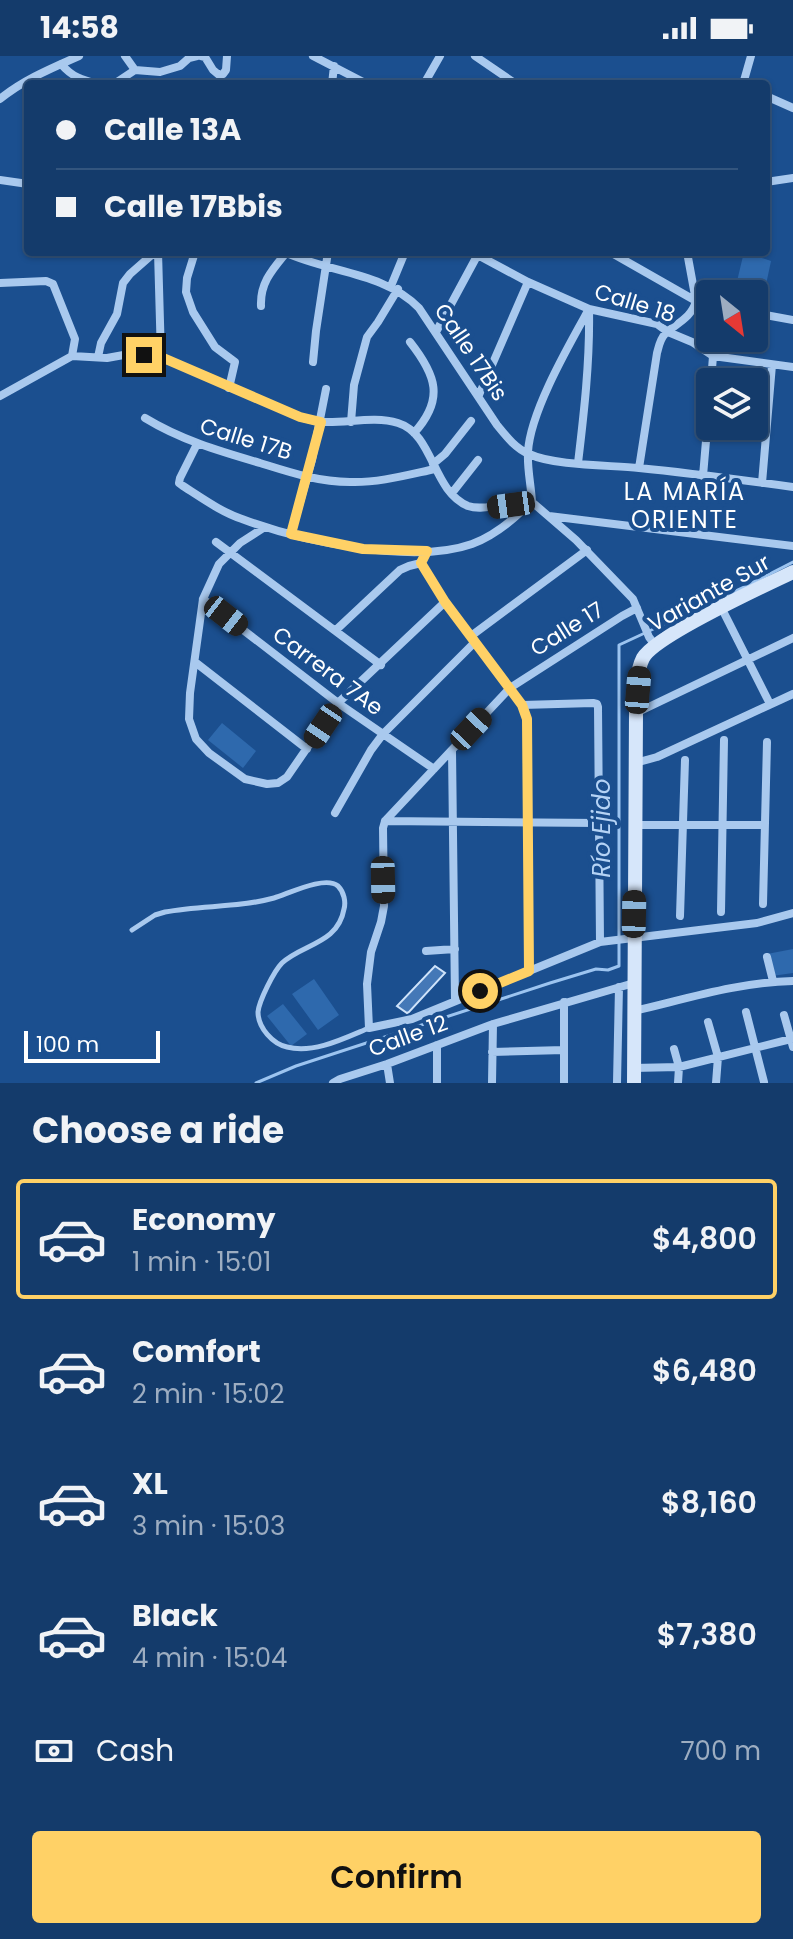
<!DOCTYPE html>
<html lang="en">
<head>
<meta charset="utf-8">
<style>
	:root { --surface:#143b6b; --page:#214673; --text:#f1f3f6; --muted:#9dadc1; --line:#33557e; --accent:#ffd166 }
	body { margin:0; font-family:Poppins,sans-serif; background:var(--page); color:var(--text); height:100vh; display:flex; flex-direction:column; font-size:30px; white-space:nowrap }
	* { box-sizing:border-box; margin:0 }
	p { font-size:26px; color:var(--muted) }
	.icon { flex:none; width:44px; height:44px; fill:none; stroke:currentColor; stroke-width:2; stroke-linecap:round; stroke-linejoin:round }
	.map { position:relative; height:1027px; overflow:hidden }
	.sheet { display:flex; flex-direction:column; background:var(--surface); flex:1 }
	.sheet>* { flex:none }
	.hud { position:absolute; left:24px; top:24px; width:746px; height:176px; border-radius:8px; box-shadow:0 2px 6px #0004,0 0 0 2px var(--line); display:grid; align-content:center; height:176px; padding:0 32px; background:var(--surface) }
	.needle { width:52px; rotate:150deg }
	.fabs { position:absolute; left:696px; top:224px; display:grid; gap:16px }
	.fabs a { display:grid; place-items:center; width:72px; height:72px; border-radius:8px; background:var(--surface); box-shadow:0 2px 6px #0004,0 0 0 2px var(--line); font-size:40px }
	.scale { position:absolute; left:24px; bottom:20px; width:136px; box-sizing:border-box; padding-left:8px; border:4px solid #fff; border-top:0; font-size:22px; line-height:28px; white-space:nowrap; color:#fff; -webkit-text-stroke:6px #1b4f8f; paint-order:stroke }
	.end { position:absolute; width:36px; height:36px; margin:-18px; border:10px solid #ffd166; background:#111; box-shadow:0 0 0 4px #111 }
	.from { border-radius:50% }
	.car { position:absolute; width:24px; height:48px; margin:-24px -12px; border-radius:10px; box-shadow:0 0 6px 2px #0007; background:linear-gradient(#222 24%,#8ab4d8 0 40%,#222 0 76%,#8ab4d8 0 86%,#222 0) }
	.hud b { display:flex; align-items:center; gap:28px; height:76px; font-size:30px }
	.hud b+b { border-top:2px solid var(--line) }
	.hud i { width:20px; height:20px; background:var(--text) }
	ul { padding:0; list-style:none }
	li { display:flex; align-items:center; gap:24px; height:120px; margin:0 16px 12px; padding:0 16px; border:4px solid transparent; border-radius:8px }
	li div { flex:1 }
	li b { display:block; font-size:30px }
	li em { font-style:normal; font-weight:600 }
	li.selected { border-color:var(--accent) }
	li>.icon { width:72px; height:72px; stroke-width:1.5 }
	h2 { padding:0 32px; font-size:36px; line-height:96px }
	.pay { display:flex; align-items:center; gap:20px; height:88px; padding:0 32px; font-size:30px }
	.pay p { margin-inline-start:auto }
	.action { display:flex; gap:16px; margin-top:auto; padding:16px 32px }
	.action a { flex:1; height:92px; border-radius:8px; background:var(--accent); color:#111; font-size:32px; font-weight:600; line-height:92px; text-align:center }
	.status { display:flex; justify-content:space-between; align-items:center; height:56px; padding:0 40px; background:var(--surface); direction:ltr }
	.status svg { height:22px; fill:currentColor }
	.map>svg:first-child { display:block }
	.grass { fill:url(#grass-tufts) }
	.pitch { fill:#2e69ad }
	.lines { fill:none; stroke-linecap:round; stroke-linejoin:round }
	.stream { stroke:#9cc4f0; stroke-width:3 }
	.building { fill:#4478b7; stroke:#cfe3fa; stroke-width:2 }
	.lane { stroke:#a9c9ee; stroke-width:5 }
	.street { stroke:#a9c9ee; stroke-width:8 }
	.secondary { stroke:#d6e6fa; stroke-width:14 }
	.route { stroke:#ffd166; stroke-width:10 }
	.labels { text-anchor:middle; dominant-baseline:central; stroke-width:8; stroke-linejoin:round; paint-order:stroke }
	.street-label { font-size:22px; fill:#fff; stroke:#1b4f8f }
	.neighbourhood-label { font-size:24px; letter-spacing:2px; fill:#fff; stroke:#1b4f8f }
	.water-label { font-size:24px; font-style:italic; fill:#b5d3f5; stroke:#1b4f8f }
</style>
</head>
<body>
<div class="status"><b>14:58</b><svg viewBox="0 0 49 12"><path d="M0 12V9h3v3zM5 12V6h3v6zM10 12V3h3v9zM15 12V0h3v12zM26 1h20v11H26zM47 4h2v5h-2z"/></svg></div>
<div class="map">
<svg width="793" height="1027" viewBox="0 0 793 1027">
	<defs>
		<pattern id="grass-tufts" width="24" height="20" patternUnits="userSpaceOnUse" patternTransform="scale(2)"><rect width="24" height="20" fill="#2e69ad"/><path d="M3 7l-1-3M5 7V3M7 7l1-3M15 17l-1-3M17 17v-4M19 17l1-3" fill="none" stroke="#4d80b9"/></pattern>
	</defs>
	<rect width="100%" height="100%" fill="#1b4f8f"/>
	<path class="grass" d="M744,196L771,205L761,252L754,250V238H734Z"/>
	<path class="pitch" d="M222,667L256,695L243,712L208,684Z
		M793,893V917L772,920L767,898Z
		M314,923L339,959L318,974L292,938Z
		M283,948L307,978L291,990L267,960Z"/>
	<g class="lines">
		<path class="stream" d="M256,1027L296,1010L550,927L596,913L608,914L619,910V589L744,531L793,506"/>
	</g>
	<path class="building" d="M435,910L445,917L409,956L407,957L397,950Z"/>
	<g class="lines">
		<path class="lane" d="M132,874L155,859L165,856C201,849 238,852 274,842C288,838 325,819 338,830C344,836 346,846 344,853C338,888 302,888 282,907C274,915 259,945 258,956C258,972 273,988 287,991C314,998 345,982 369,972"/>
		<path class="street" d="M125,0L135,14
			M201,0L205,1L213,14L219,19L223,18L226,14L227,0
			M313,0L367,28
			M475,0L516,28
			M61,8C72,21 82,24 98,28
			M114,28L135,14L160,16L180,10L189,2L197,0
			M332,28L334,10
			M424,28L440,0
			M743,28L751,0
			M766,40L793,52
			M0,43C23,24 52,12 79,0
			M0,124L28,128
			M766,126L793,122
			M158,196L161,301
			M195,196L187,222L186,236L193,256L215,291L235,306L229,332
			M284,196C329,217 384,216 419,252L497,369C506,380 515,392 529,398C555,410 609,409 639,412C691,417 742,424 793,431
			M472,196L528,226L589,253L657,268L668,276L692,286L713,300L793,311
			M610,196L696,245L710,248
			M0,227L46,225L53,228L75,283L72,300
			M391,230L405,196
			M261,250C260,227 272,214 286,197
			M754,257L793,264
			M436,276L477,200
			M410,286C436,319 445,343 414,377
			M72,300L107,302L129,298L161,301L300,361C308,363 316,366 324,366C348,367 375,360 398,367C434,378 432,435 468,450C482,455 496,448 511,449C515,449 519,451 523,452
			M98,301L101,287L117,258L123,227L130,218L155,196
			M313,306L316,275L328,196
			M711,326L713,300
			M479,339L528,226
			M0,340L72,300
			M145,362C181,384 219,395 260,407C289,416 318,426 350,426C378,427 407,419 435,413
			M351,366L354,329L367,281L378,266L398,233
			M197,388L180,422L179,427L183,430C202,442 221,456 242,463C300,485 413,509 472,488C488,482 501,473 514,462C520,457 525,451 532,446
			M578,407C584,357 590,305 589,254
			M433,408L445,398L471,365
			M639,412L657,297C659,290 660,283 665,278C676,267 691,263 696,245L687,196
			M703,420L710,338
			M762,427L772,309
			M452,437L478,404
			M532,446C531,429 527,412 528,396C530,356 569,289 589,253
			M532,446L576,484L633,543L649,581L655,589
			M549,460L793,490
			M265,471L240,487L219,508L203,543L190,637L189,663L196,683L209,697L245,723L267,728L278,727L287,721L338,647L445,546
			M291,478L312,404L326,333
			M216,486L381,609
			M421,507L445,546L522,649L527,663L529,915
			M203,543L338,647L434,713
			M721,551L770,648
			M336,574L400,514L409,510L421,507
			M471,580L587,494
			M195,606L307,693
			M522,649L593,647L597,648L598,651L600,886
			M636,657L793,582
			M452,694L455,945
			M635,707L657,701L793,638
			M335,757L371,694L383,678L475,586
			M385,765L383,772L384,850L381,866L371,896L367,928L369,972L412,963L600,886L757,867L793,857
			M385,765L510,632L622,560L637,552
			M385,765L599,767
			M636,769H764
			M763,848L767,686
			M721,856L724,684
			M680,860L685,704
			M426,895L455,893
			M767,901L773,925
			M564,946V1027
			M634,955C686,943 739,926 793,925
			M746,956L764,1026
			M784,959L793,991
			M708,966L718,1001L716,1027
			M437,989V1027
			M674,993L679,1011L678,1027
			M492,996L564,994
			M387,1008L390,1027
			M633,1012L679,1011L791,983
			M333,1027L340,1023L387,1008L493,968L634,927
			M492,1027L493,968
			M617,1027L619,931"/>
		<path class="secondary" d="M634,1027L636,657C637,640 635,618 643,602C656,579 764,530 793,516"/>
	</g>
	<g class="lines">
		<path class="route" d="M144,299L161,301L300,361L321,366L291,478L363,493L427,495L421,507L445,546L522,649L527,663L529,915L480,935"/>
	</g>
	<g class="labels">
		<g class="street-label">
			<text transform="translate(635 247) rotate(17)">Calle 18</text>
			<text transform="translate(471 296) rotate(56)">Calle 17Bis</text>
			<text transform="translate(246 383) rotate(17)">Calle 17B</text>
			<text transform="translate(709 537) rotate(-29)">Variante Sur</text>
			<text transform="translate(567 573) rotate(-32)">Calle 17</text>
			<text transform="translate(328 615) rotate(37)">Carrera 7Ae</text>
			<text transform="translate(408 980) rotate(-20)">Calle 12</text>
		</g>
		<g class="neighbourhood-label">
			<text x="685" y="435">LA MARÍA<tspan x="685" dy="28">ORIENTE</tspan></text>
		</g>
		<g class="water-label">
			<text transform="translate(601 772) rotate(-90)">Río Ejido</text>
		</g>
	</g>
</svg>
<div class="fabs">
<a><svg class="needle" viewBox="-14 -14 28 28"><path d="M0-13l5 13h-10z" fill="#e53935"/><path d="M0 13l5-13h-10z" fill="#9dadc1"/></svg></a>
<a><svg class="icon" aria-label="layers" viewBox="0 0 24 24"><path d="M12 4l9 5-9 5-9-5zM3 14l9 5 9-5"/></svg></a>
</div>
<div class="scale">100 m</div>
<i class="end from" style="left:480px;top:935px"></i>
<i class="end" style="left:144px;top:299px"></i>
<i class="car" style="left:511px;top:449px;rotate:262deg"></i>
<i class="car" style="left:226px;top:560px;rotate:128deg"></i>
<i class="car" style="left:638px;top:634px;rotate:5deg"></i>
<i class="car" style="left:323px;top:670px;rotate:214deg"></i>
<i class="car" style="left:471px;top:673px;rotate:43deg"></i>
<i class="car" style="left:383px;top:824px;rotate:179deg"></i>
<i class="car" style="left:634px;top:858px;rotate:1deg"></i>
<div class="hud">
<b><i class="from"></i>Calle 13A</b>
<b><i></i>Calle 17Bbis</b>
</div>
</div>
<section class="sheet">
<h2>Choose a ride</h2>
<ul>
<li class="selected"><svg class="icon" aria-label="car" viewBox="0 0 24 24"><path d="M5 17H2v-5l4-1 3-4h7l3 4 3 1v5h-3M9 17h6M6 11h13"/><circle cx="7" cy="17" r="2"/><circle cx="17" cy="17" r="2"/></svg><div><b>Economy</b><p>1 min · 15:01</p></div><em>$4,800</em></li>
<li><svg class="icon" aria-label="car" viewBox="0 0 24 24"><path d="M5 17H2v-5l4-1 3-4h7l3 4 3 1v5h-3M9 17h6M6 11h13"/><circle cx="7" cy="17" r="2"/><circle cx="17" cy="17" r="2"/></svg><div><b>Comfort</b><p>2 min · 15:02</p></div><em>$6,480</em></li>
<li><svg class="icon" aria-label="car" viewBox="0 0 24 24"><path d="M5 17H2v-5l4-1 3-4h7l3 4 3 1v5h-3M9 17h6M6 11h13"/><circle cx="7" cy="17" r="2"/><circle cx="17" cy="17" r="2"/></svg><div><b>XL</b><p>3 min · 15:03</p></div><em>$8,160</em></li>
<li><svg class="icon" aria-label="car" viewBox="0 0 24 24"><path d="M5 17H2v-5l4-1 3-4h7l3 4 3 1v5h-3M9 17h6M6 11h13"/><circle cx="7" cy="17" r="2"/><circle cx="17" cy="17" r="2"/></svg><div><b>Black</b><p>4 min · 15:04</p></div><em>$7,380</em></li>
</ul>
<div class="pay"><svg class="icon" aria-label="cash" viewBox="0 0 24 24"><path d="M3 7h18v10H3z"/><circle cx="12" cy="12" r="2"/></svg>Cash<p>700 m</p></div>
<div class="action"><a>Confirm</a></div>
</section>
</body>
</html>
